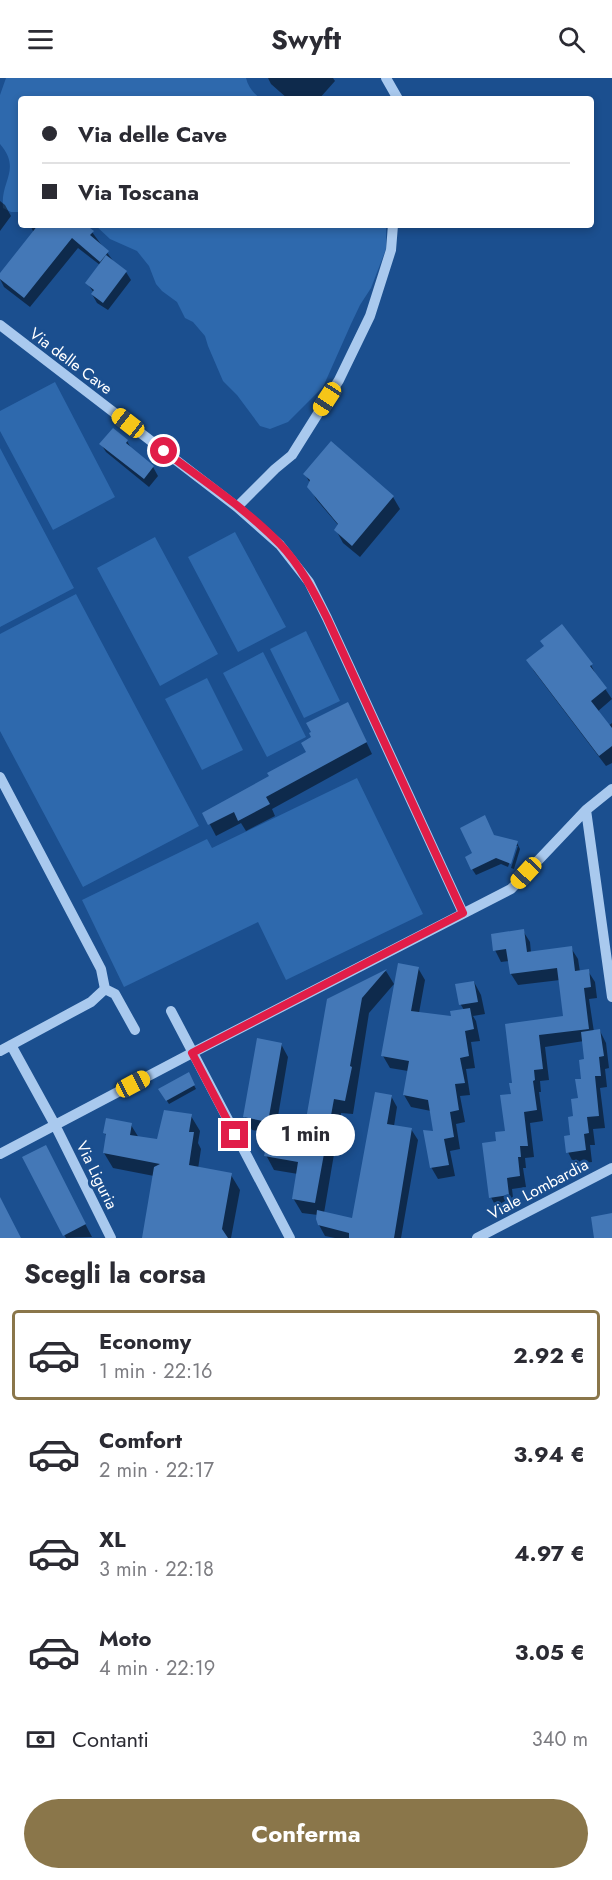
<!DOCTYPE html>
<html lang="it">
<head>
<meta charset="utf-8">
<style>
	:root { --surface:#fff; --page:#f2f2f3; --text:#2b2b33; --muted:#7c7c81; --line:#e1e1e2; --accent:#8a764a }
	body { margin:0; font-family:Jost,sans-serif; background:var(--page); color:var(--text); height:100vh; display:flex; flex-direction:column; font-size:22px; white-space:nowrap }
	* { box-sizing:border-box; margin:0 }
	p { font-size:20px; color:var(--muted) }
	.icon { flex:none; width:33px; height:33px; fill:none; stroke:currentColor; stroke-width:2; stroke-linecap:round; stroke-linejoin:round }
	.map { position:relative; height:1160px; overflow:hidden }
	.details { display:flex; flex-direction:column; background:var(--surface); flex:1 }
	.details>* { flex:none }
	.hud { position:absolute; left:18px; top:18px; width:576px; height:132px; border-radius:6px; box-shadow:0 3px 9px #0003; display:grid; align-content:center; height:132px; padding:0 24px; background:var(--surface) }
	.end { position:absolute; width:27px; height:27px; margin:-14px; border:8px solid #e11d48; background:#fff; box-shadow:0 0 0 3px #fff }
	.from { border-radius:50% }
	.bubble { position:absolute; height:42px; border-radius:21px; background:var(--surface); box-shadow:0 3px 9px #0003; font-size:20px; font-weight:700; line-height:42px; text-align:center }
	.car { position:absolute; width:18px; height:36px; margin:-18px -9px; border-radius:8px; box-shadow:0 0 4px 2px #0007; background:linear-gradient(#f5c518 24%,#345 0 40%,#f5c518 0 76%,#345 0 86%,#f5c518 0) }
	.hud b { display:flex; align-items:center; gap:21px; height:57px; font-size:22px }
	.hud b+b { border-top:2px solid var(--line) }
	.hud i { width:15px; height:15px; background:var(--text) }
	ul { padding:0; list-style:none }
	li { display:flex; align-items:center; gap:18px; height:90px; margin:0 12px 9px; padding:0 12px; border:3px solid transparent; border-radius:6px }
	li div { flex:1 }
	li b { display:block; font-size:22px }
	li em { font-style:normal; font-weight:700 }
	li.current { border-color:var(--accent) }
	li>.icon { width:54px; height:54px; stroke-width:1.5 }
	h2 { padding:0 24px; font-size:27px; line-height:72px }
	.pay { display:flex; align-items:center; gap:15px; height:66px; padding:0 24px; font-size:22px }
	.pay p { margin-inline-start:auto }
	.primary-button { display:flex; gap:12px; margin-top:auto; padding:12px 24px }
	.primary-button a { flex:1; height:69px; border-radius:36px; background:var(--accent); color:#fff; font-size:24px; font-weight:700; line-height:69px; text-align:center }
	header { display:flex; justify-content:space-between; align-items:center; height:78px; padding:0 24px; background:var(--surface); font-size:27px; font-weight:700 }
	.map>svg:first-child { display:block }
	.green { fill:#2e69ad }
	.shadow { fill:#0007 }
	.building { fill:#4478b7 }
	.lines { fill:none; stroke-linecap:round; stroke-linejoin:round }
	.minor { stroke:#a9c9ee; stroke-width:10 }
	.route { stroke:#e11d48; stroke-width:8 }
	.labels { text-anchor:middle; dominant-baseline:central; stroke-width:6; stroke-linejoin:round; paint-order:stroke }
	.street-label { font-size:16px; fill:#fff; stroke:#1b4f8f }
</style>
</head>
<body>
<header><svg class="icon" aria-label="menu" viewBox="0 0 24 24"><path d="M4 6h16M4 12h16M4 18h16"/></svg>Swyft<svg class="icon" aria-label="search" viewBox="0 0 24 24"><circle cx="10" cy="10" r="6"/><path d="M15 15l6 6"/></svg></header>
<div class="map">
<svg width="612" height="1160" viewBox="0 0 612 1160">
	<rect width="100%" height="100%" fill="#1b4f8f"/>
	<path class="green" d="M6,0H246C248,9 254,16 261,21H21V134H11L3,130C0,102 22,92 0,66V17Z
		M95,147H386V171L371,210L360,227L351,246L323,309L288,344L270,351L260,348L237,317L223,303L208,268L205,258L193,244L185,240L177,224L162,213L156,206L149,188L137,173L110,161Z
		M55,304L115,419L53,452L0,353V333Z
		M0,370L74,510L0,549Z
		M235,454L286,549L238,574L188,479Z
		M155,459L218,576L160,608L97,490Z
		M76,516L199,748L83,809L0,653V556Z
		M306,553L340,623L304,640L270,571Z
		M263,574L306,659L267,679L223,595Z
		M207,600L243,672L202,692L165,621Z
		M357,700L423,836L286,902L258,844L124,909L82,822L207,761L212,770Z"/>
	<path class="shadow" d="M268,0H333L335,3L319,21H288L271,6Z
		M0,123L5,127L11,138L0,153Z
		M30,147H84L92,154L114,184L126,194L131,202L108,232L97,225L92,216L94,215L87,205L100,187L78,170L30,229L4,209L0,201V197L34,155Z
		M127,363L132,372L153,389L158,398L149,409L106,374L101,366Z
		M305,396L393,419L400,431L360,479L343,465L336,452L339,448L316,421L309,408L310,405Z
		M528,582L591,587L597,599L612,621L597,634L608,648L612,645V685L606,688L534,593Z
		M354,638L372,676L272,731L275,738L246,753L241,745L216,758L204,735L271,698L308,675Z
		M494,758L517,765L520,771L514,791L511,790L518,768H515L508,789L501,786L476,797L472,791L474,776Z
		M523,853L530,864L531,875L571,870L578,881L580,894L588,893L595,904L597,920L589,921L594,954L600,953L606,965L609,990L605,991L607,1009L600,1010L605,1050L593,1051L595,1067H590L592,1084L574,1086L568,1074L586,983L584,963L545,969L549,1002L540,1003L541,1014H539L543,1043L530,1045L534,1079L525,1080L526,1090H523L526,1109L512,1111L514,1128L497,1131L491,1119L498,1064L507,1054L514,1006L507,947L564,939L560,902L518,907L511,896L509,883L501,884L495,872Z
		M418,890L425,902L419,935L453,940L464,932L461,927L457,907L474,904L481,917L485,936L473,938L476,943L480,963L471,964L475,990L466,991L470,1017L460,1018L465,1044L456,1046L460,1071L450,1073L455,1098L438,1101L431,1089L435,1055L431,1033L411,1029L404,1017L408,993L390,990L383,978Z
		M386,893L394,906L369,935L353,1036L341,1035L324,1135L353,1142L391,1018L397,1029L394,1048L411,1051L418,1062L401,1160H335L325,1158L319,1147L318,1137L302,1135L293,1120L298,1096L274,1092L266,1077L302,1071L328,922Z
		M281,966L288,979L275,1056L252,1052L245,1039Z
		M188,996L196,1011L169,1026L160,1012Z
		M191,1038L200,1053L198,1065L201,1071L198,1091L231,1097L240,1112L231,1160H143L154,1098L113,1090L104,1075L107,1059L105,1055L131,1047L139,1060L158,1063Z
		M24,1080L52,1082L92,1159L66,1160Z"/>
	<path class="building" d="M38,147H86L94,153L90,157L109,173L100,184L72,160L24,220L0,201V195Z
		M106,177L127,193L103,225L91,216L94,212L85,205Z
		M113,350L128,362L126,365L154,388L144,401L99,366Z
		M331,363L394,418L352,468L334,452L338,446L307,409L310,402L303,396Z
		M562,546L593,586L590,588L607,610L591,623L612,650V668L599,678L526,582L544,568L540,563Z
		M348,624L367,664L266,719L270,726L238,743L234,734L208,747L202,735L269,698L267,695L306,674L301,665L311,659L309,655L311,654L306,645Z
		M485,737L494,757L518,763L511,786L496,780L471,792L465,779L472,775L460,750Z
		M524,851L527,874L572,868L575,893L589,891L591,909L584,910L589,951L539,957L543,991L534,992L535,1002L533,1003L537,1032L524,1034L528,1068H520L521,1079H518L520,1098L507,1100L509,1117L489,1120L482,1065L496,1063L495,1054L505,1053L500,1017L511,1016L509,1005H512L505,946L563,938L557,890L510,896L506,871L493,873L491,856Z
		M398,885L419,889L411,933L451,938L450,933L470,930L474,951L465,953L469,978L460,980L465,1005L455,1006L459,1032L450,1034L454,1059L444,1061L449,1087L430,1090L423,1052L433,1053L428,1022L403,1017L409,983L381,978Z
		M387,891L362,920L350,988L352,989L345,1023L334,1021L315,1125L292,1121L298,1084L264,1078L267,1064L301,1070L327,921Z
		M474,903L478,924L459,927L455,906Z
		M600,951L604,978L599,979L601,998H595L599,1038L587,1039L589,1055L584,1056L586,1072L566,1075L564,1058L570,1057L568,1039L573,1038L571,1021L578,1020L575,1001H581L579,982L584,981L581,954Z
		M257,960L282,965L268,1044L243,1039Z
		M189,994L195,1007L166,1023L158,1011Z
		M375,1014L392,1017L387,1046L412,1050L394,1160H349V1155L318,1147L316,1141L317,1132L352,1140Z
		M164,1032L192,1036L189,1054H194L189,1087L232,1095L222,1151L228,1160H142L154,1089L160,1086L103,1075L106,1056L103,1055L106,1040L132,1045L130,1057L157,1061Z
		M46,1067L86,1146L63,1158L22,1079Z
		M0,1119L21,1160H0Z
		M612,1135V1160H594L591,1139Z"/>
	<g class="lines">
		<path class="minor" d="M386,0L398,21
			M0,247L237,429L280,467L309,504L327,540L463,835
			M237,429L275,391L292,377L339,302L370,238L391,172L393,147
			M0,699L101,891L105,911L115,916L135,952
			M586,732L612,919
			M171,933L290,1160
			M11,967L55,1047L111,1160
			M0,973L91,924L105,911
			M0,1076L192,975L511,811L586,732L612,711
			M477,1160L612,1090"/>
	</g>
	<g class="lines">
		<path class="route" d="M164,373C203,402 246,431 280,466C300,487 314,514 327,540L463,835L192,975L235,1057"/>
	</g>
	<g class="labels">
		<g class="street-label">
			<text transform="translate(71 283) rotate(37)">Via delle Cave</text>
			<text transform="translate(97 1097) rotate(64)">Via Liguria</text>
			<text transform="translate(538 1111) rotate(-28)">Viale Lombardia</text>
		</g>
	</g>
</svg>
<i class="end from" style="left:164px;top:373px"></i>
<i class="end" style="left:235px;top:1057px"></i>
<div class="bubble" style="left:256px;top:1036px;width:99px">1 min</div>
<i class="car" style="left:327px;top:321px;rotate:213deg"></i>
<i class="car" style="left:128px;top:345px;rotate:308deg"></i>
<i class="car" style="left:526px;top:795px;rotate:223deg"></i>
<i class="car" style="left:133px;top:1006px;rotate:62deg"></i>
<div class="hud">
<b><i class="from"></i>Via delle Cave</b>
<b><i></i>Via Toscana</b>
</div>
</div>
<section class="details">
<h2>Scegli la corsa</h2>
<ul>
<li class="current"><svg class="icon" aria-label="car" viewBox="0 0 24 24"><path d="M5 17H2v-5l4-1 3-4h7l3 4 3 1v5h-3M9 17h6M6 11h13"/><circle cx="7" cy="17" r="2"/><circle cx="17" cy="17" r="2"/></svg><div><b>Economy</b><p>1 min · 22:16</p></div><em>2.92 €</em></li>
<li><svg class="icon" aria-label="car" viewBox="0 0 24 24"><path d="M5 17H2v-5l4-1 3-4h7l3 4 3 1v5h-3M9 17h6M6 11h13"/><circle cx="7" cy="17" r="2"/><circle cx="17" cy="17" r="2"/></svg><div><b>Comfort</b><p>2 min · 22:17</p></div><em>3.94 €</em></li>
<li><svg class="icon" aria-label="car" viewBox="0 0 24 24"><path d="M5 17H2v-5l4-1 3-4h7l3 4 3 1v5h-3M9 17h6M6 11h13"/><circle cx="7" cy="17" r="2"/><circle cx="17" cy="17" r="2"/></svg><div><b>XL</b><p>3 min · 22:18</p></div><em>4.97 €</em></li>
<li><svg class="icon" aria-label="car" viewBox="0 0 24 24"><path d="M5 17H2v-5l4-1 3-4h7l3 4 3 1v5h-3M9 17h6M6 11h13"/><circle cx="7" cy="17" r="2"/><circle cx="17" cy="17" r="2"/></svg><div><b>Moto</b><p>4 min · 22:19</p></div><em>3.05 €</em></li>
</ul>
<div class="pay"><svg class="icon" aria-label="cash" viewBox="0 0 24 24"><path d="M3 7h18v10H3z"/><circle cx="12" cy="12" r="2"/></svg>Contanti<p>340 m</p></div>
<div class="primary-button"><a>Conferma</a></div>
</section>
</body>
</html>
